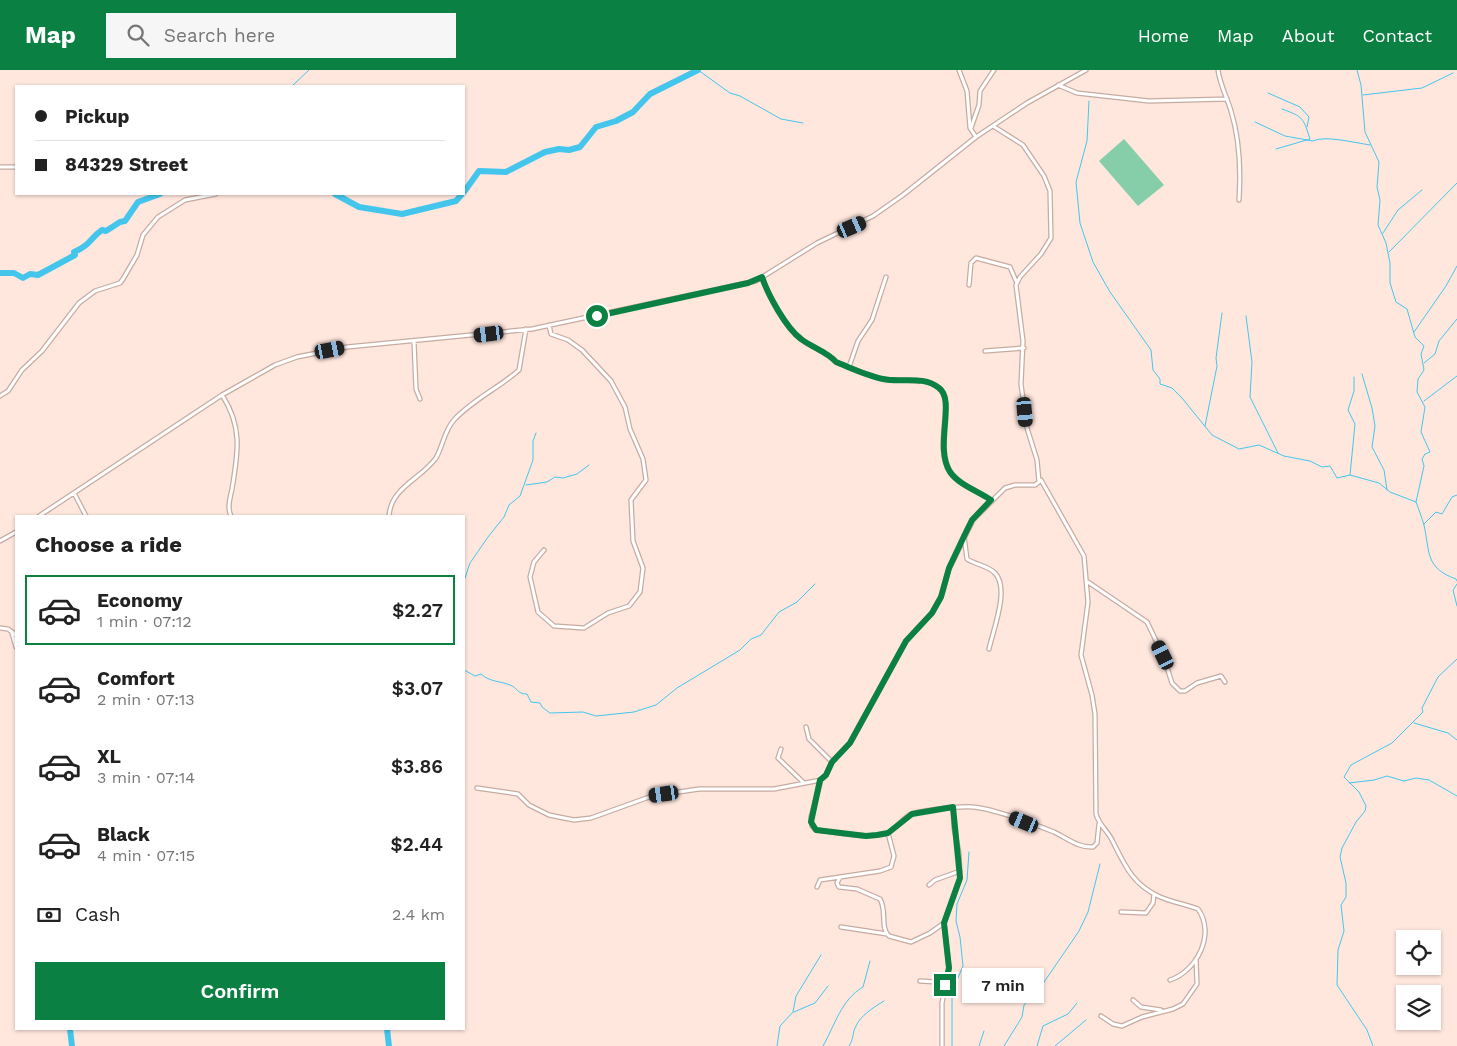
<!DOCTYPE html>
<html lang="en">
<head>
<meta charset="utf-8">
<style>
	:root { --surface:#fff; --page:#f6f6f6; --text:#222; --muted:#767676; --line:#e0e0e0; --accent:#0b8043 }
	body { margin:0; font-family:"Work Sans",sans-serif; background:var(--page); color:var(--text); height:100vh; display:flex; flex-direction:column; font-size:19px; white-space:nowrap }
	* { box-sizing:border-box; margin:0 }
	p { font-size:16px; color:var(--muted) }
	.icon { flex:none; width:28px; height:28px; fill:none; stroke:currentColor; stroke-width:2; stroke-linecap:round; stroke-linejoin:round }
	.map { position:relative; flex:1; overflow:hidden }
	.panel { position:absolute; left:15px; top:445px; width:450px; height:515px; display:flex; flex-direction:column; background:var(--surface); border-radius:0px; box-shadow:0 1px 4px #0004 }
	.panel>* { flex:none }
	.guide { position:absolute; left:15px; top:15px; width:450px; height:110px; border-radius:0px; box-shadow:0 1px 4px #0004; display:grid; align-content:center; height:110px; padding:0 20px; background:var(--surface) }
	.tools { position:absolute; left:1396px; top:860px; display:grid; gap:10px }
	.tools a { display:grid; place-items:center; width:45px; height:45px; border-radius:0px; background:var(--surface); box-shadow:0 1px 4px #0004; font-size:25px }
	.end { position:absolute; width:22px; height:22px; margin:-11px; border:6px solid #0b8043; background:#fff; box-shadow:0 0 0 2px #fff }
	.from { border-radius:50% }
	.bubble { position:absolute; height:35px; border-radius:0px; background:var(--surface); box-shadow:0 1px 4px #0004; font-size:16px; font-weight:600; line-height:35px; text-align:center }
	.car { position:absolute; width:15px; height:30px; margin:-15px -8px; border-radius:6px; box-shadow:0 0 4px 1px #0007; background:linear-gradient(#222 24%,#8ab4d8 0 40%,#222 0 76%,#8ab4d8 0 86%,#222 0) }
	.guide b { display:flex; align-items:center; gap:18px; height:48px; font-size:19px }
	.guide b+b { border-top:1px solid var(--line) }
	.guide i { width:12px; height:12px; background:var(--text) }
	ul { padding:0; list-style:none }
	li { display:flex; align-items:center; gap:15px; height:70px; margin:0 10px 8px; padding:0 10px; border:2px solid transparent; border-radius:0px }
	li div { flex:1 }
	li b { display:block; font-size:19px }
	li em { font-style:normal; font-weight:600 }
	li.selected { border-color:var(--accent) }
	li>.icon { width:45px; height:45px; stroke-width:1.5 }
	h2 { padding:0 20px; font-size:22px; line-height:60px }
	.pay { display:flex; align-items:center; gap:12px; height:55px; padding:0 20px; font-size:19px }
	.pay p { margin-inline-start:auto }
	.cta { display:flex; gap:10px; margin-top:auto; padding:10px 20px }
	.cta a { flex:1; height:58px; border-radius:0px; background:var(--accent); color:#fff; font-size:20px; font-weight:600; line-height:58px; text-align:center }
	header { display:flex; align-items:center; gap:30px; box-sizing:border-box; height:70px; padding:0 25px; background:var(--accent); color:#fff }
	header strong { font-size:24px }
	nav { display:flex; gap:28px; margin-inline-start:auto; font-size:18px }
	.search { width:350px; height:45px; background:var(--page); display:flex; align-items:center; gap:12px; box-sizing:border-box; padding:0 18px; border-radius:0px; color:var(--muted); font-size:19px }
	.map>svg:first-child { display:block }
	.pitch { fill:#85cea9 }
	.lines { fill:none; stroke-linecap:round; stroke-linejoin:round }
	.stream { stroke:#44c6ec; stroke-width:1 }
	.river { stroke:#44c6ec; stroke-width:6 }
	.minor-casing { stroke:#c7aba1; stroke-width:5.5 }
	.minor { stroke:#fff; stroke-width:3 }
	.route { stroke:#0b8043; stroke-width:6 }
</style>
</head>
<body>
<header>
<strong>Map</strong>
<div class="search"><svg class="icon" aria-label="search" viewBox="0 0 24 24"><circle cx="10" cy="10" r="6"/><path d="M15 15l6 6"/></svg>Search here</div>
<nav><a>Home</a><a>Map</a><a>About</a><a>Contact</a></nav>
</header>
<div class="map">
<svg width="1457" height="976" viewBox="0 0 1457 976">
	<rect width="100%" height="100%" fill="#ffe7de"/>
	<path class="pitch" d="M1124,69L1164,115L1138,136L1099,91Z"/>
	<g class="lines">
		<path class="stream" d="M698,0L730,23L740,26L781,49L803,53
			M1357,0L1361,15L1365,62L1379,92L1377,117L1380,130L1378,155L1386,173L1390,193V213L1396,232L1407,239L1415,267L1424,276L1421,284L1424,300L1418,309L1417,322L1425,337L1421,362L1430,382L1425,384L1422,389L1424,396L1416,432
			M292,16L309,0
			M1268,23L1300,37L1309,47L1307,57
			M1363,25L1422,18L1453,3
			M1089,31L1087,71L1076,112L1080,153L1093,192L1110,222L1151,280L1153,300L1160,309V314L1172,318L1182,328L1212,365L1239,379L1259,375L1284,386L1310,391L1322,397L1330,396L1337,408L1350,405L1379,413L1390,422L1416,432C1419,440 1422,448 1424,455C1430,482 1425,498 1456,509L1457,511
			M1255,52L1285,66L1313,71C1325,65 1356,73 1370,75
			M1276,79L1310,69C1303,48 1304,47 1282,39
			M1383,163L1398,140L1422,120
			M1389,182L1457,113
			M1246,246L1252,292L1250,327L1278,383
			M1414,262L1446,216L1457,196
			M1424,293L1435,284L1439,271L1457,249
			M1362,304L1372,338L1375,356L1372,377L1384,400L1387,420
			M1424,331L1457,306
			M1205,356L1217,296L1216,288L1222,243
			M1350,405L1355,354L1348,340L1354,321V307
			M526,415L547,412L555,407L563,408L577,404L589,395
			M1424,454L1436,442L1442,444L1452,427L1457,425
			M464,511L470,493L488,467L504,447L509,435L520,426L533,390V371L536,363
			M1457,514L1453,520L1457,536
			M464,600L475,606L481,604C490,612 500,611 510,615C518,618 517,624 527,624L531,632L540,633L542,637L550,643L583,642L596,646L634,642L656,635L677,618L740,580L751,569L761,565L779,542L797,532L815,514
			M1414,653L1448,663L1457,670
			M1349,713L1374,710L1387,706L1404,711L1416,708L1429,710L1457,726
			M794,942L815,933L828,916
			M777,976L780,956L793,942L796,926L821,885
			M823,976C835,955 841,930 863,917L870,891
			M849,976C854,969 852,963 856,956C860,946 874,937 884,931
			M952,976V922L963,896L960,867L956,851L957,834L967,810L969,782
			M979,976L984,961
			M1004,976L1022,947L1024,935L1038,921L1079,861L1088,842L1100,794
			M1037,976L1043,956L1068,944L1077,933
			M1055,976L1086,950
			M1373,976L1367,960L1337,915L1338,880L1344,861L1341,835L1346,827V813L1340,787L1342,778L1356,752L1365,741L1366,736L1359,722L1344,707L1351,695L1392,673L1423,642L1422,638L1438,607L1457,589"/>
		<path class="river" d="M464,122L479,101L506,102L545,82L559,79L569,80L580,77L596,57L616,51L633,42L650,24L698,0
			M335,124L359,137L402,144L456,131L462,124
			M0,203H14L23,208L30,204L38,205L75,185L74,182C91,175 90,168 102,160L106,161L120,152L125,151L138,132L160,124
			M70,959L72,976
			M387,959L389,976"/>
		<defs>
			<path id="minor" d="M959,0L967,21L970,58L976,67
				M1218,0C1220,15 1227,27 1231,41C1240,70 1241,99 1239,130
				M1058,15L1077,23L1149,31L1227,29
				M971,58L979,35L980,21L994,0
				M0,97H16
				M762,207C768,225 786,258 801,269C811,277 828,282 836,292C851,298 868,306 883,309C901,313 923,305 939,318C957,332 930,379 953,405C962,416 979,422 991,430
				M969,215L971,193L976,188L1010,197L1016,211
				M414,272L416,319L420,329
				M985,281L1024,278
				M849,297L858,271L872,250L886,207
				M222,325C243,357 238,383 232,419C230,428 227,438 231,446
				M0,326L8,321L22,300L42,281L79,233L95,221L120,213L123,209L137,185L143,165L158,147L185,130L216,124
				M1041,410L1084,486L1088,532L1081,585L1092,625L1095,644L1096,744C1099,755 1107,760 1112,770C1124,793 1131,813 1158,826C1171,832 1185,834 1198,839C1216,864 1197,901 1170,910
				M74,423L86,446
				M39,446L222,325L275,295L297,287L347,277L532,259L756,211L817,173L873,146L903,125L976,67L1027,33L1086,0
				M389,446C391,417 421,409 436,388C443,376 444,361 454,350C472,330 499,318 519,300L526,259
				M964,466L967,489C976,495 987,495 995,503C1010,519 993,560 989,579
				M0,471L16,462
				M544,480L534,492L530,507L538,542L554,556L584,558L608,543L629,536L640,522L643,498L633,471L631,430L646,410L643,389L630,359L625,337L611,311L582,280L568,270L551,264L549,255
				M1088,512L1147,552L1163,585L1172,613L1180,621H1185L1197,613L1221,606L1225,612
				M0,558L8,559L16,565
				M12,563L16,577
				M806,657L809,669L832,692
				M781,679L778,688L804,713
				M821,710L811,747L812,756L816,760C838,762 863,769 885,764C895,761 900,751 909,745C919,740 961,736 973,737C994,739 1034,754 1054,762C1067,768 1078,778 1093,777L1097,773L1099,754
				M477,718L518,724L529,735L549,745L574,750L591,748L652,726L699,719H774L821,710L826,705L832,692L850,673L906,571L932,543L941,527L949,499L973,450L1005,418L1015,415H1035L1039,412L1037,390L1027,358L1021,314L1023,271L1016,215L1020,207L1041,184L1051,168L1050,121L1044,106L1023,75L993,56
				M840,807L837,813L839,817L857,819L880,829C887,840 880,858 889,866L911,872L930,863L944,853
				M929,815L935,810L960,801
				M817,817L820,810L880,801L891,797L894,786L888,763
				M1121,842L1146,843L1153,833L1154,824
				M841,857L887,864
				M920,911L937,912L946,910
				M1133,930L1141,937L1161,940
				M1101,946L1113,954L1122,956L1142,947L1173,939L1183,934L1197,914L1196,889
				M942,976V933L949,898L944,853L960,808L959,783L954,758L953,737"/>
		</defs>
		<use href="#minor" class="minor-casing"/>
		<use href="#minor" class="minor"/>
	</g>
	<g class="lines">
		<path class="route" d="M597,246L748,213L762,207C768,225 786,258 801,269C811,277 828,282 836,292C851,298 868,306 883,309C901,313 923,305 939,318C956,330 934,377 950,402C959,415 978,421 991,430L972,450L967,460L949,498L941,527L932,543L906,571L850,673L832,692L826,705L820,710L811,752L816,760L866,766L877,765L888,763L912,744L953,737L960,808L944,853L949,898L945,915"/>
	</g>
</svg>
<div class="tools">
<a><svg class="icon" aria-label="locate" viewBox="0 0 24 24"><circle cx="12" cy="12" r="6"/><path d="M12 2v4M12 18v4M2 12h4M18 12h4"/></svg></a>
<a><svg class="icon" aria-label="layers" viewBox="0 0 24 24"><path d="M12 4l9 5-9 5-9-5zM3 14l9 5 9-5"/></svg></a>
</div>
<i class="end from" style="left:597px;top:246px"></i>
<i class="end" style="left:945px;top:915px"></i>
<div class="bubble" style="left:962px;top:898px;width:82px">7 min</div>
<i class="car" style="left:852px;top:157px;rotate:67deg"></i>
<i class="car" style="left:489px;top:264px;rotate:263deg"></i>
<i class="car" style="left:330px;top:280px;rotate:79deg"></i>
<i class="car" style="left:1025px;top:342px;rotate:175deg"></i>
<i class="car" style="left:1163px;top:585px;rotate:334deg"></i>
<i class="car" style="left:664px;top:724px;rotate:262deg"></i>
<i class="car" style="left:1024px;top:752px;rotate:292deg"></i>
<div class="guide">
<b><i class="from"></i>Pickup</b>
<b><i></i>84329 Street</b>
</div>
<section class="panel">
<h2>Choose a ride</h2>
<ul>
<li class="selected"><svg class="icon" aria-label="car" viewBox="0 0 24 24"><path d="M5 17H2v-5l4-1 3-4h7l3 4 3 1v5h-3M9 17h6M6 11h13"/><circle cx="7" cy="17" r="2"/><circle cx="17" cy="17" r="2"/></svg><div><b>Economy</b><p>1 min · 07:12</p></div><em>$2.27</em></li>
<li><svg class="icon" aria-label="car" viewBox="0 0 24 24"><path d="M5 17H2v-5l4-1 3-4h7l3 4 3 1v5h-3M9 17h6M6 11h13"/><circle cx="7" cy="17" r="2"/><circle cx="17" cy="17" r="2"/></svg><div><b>Comfort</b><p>2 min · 07:13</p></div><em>$3.07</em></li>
<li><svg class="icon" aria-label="car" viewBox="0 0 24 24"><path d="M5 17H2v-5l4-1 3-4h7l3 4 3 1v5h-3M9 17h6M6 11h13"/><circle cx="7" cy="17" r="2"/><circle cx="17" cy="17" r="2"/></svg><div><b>XL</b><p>3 min · 07:14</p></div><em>$3.86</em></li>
<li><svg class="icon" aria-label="car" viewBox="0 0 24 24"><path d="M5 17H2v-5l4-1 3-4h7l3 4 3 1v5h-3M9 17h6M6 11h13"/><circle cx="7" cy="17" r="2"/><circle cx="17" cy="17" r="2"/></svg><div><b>Black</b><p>4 min · 07:15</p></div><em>$2.44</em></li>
</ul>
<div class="pay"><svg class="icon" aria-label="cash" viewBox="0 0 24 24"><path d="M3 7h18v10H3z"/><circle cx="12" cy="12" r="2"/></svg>Cash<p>2.4 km</p></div>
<div class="cta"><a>Confirm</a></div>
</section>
</div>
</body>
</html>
